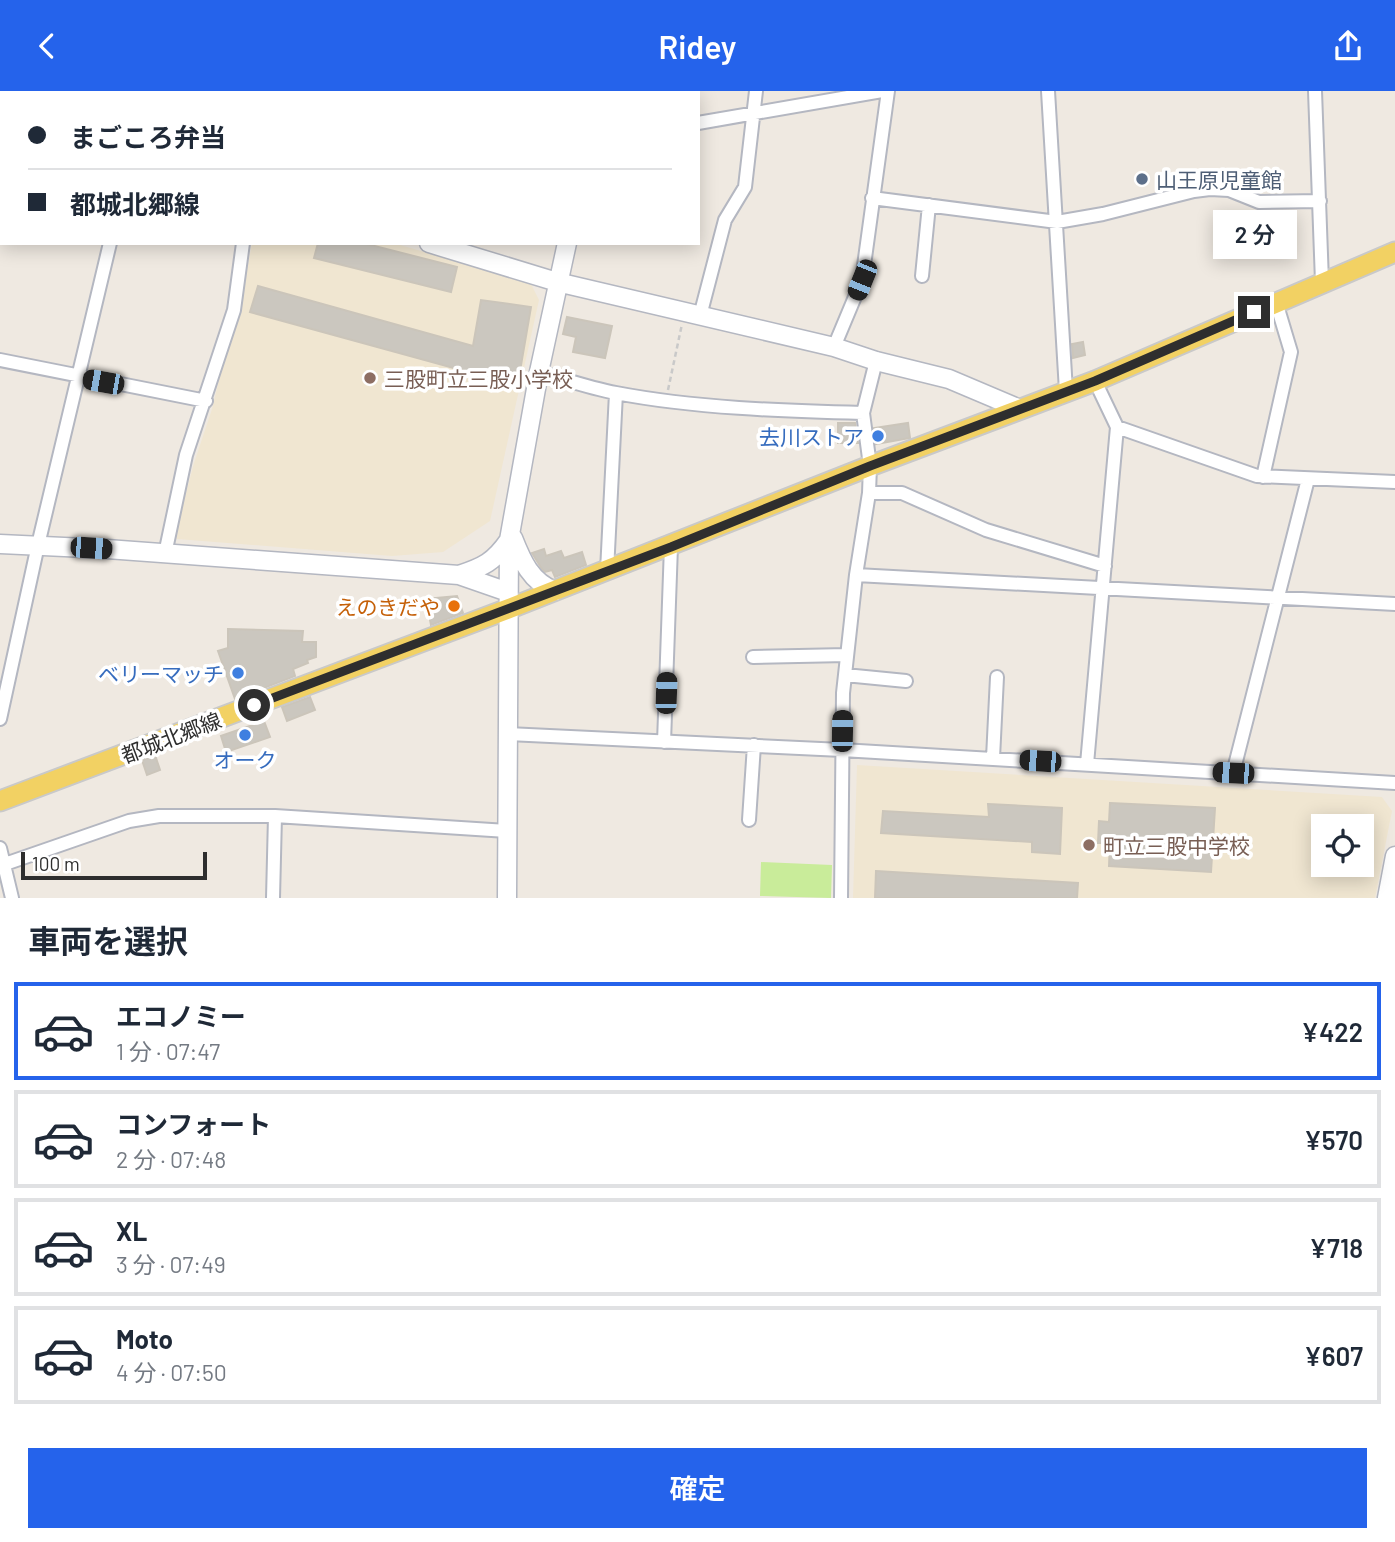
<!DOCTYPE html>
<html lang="ja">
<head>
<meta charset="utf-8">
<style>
	:root { --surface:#fff; --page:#f6f6f7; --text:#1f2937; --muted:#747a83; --line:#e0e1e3; --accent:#2563eb }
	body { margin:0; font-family:Barlow,"Noto Sans JP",sans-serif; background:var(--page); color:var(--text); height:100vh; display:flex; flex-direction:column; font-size:26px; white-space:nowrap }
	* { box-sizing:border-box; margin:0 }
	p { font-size:23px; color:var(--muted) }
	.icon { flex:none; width:38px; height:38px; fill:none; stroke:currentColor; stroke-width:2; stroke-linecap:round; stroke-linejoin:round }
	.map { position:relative; height:807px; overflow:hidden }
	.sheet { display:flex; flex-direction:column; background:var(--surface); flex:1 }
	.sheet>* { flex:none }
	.banner { position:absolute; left:0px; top:0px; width:700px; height:154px; box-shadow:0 4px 18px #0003; display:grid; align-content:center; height:154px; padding:0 28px; background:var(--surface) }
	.buttons { position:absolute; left:1311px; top:723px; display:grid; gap:14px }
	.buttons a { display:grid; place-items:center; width:63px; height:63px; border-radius:0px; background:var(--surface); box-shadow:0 4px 18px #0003; font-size:35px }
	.scale { position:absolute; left:21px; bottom:18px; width:186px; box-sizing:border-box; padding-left:7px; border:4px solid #2e2e2e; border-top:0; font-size:19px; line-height:24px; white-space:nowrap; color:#2e2e2e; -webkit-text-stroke:5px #fff; paint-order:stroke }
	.end { position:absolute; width:32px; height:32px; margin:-16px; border:9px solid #2e2e2e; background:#fff; box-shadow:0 0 0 4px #fff }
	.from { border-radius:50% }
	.bubble { position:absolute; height:49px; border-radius:0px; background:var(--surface); box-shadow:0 4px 18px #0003; font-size:23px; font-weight:600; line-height:49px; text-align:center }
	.car { position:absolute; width:21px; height:42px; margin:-21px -10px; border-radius:9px; box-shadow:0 0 5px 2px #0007; background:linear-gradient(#222 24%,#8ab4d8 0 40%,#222 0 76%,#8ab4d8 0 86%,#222 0) }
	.banner b { display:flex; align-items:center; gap:24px; height:66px; font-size:26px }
	.banner b+b { border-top:2px solid var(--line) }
	.banner i { width:18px; height:18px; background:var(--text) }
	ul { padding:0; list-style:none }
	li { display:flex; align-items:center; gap:21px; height:98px; margin:0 14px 10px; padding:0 14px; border:4px solid var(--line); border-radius:0px }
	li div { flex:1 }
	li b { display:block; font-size:26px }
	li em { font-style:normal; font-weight:600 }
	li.current { border-color:var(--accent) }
	li>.icon { width:63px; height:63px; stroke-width:1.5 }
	h2 { padding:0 28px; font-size:32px; line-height:84px }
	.cta { display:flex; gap:14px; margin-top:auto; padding:14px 28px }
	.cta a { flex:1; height:80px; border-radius:0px; background:var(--accent); color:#fff; font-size:28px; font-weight:600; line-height:80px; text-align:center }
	header { display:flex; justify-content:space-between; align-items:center; height:91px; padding:0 28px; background:var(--accent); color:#fff; font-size:32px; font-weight:600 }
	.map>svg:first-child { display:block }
	.education { fill:#f0e6d1; fill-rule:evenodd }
	.green { fill:#b6e59e }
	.pitch { fill:#c9ec9a }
	.building { fill:#cbc7bf; stroke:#cbc5ba; stroke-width:2 }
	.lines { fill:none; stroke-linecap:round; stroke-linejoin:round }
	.street-casing { stroke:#b4b7c1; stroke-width:16 }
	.secondary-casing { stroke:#b4b7c1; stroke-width:21 }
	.primary-casing { stroke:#c9c9c9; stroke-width:23 }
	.path { stroke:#c9c9c9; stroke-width:2.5; stroke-dasharray:5 3.5; stroke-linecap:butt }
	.street { stroke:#fff; stroke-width:12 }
	.secondary { stroke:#fff; stroke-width:18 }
	.primary { stroke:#f2d163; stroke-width:19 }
	.route { stroke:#2e2e2e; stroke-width:9 }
	.service-dot { fill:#5c6f8a; stroke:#fff; stroke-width:2.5 }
	.education-dot { fill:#8d6e63; stroke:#fff; stroke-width:2.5 }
	.shop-dot { fill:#3f7fe0; stroke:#fff; stroke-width:2.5 }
	.food-dot { fill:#e8710a; stroke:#fff; stroke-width:2.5 }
	.labels { text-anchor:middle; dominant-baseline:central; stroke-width:7; stroke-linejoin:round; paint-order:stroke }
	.service-label { font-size:21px; fill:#4e5e75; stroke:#fff; text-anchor:start }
	.education-label { font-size:21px; fill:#785e54; stroke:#fff; text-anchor:start }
	.shop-label { font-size:21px; fill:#366cbe; stroke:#fff; text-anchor:end }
	.food-label { font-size:21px; fill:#c56008; stroke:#fff; text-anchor:end }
	.street-label { font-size:21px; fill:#2e2e2e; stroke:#fff }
</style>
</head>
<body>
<header><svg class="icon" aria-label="back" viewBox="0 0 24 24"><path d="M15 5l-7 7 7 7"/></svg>Ridey<svg class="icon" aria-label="share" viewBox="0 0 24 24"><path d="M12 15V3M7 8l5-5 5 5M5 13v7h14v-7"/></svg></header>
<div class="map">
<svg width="1395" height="807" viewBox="0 0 1395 807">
	<rect width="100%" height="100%" fill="#efe9e1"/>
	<path class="education" d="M252,152H393L530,191L539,209L490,430L443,461L392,465L177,448L175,443L194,372L212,318L227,256L240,220Z
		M857,674L1382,706L1392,720L1375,807H853ZM1323,735H1362V774H1323Z"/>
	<path class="green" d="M0,0H154L2,2V5Z"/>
	<path class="pitch" d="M761,771L832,774L831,807L760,805Z"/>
	<path class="building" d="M318,152H363L457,176L451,201L314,167Z
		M258,195L473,255L481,209L531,216L519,286L461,279L250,221Z
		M567,226L612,235L605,267L573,261L576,246L563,243Z
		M1083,251L1085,264L1073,267L1072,253Z
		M838,332H855L858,352H838Z
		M908,332L910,347L876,353L874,337Z
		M544,458L546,465L561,460L564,467L582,461L586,474L555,486L552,479L545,481L542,478L532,462Z
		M457,505L463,522L431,534L426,508Z
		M228,538L303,540L302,551H316V566L307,569L308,572L293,578L295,585L235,608L218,560L228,557Z
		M310,606L315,619L287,630L282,616Z
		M264,630L270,646L226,661L221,645Z
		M155,664L160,679L147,684L142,669Z
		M1110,712L1215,717L1211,781L1109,775L1110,752H1098L1099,730L1109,731Z
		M988,713L1062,717L1060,763L1032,761V751L881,742L883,720L989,726Z
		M876,780L1078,792L1077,807H875Z"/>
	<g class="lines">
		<defs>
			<path id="street" d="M1048,0L1066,300
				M1315,0L1322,191
				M162,2V0
				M316,2L317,0
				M496,2V0
				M0,9L2,10
				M698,32L882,0
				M0,41L2,42
				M872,107L1057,131L1103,123L1194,100L1210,98L1229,99L1259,111L1320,110
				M922,185L929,114
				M700,225L725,129L745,96L756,0
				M834,256L862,189L888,0
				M0,269L206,310
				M539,281C564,288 590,297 616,302C694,317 783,320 863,322
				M1117,336L1257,385L1395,391
				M1263,386L1291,261L1276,211
				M869,402H902L986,439L1105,475
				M165,463L186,364L234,219L243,152
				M607,480L616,302
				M856,484L1395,513
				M753,566L847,564
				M845,584L906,590
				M0,628L38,454L110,152
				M507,643L842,659L1395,692
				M664,651L671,455
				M993,667L997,586
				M1087,673L1117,336L1095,290
				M1233,682L1308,388
				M749,729L754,654
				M0,757L12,807
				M5,773L129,730L159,725H275L507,740
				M273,807L275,725
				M841,807L843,602L856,484L869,402L870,375L863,322L876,270"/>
			<path id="secondary" d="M603,2L604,0
				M0,29H2
				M429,152L557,191L834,256L876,270L949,288L1020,318
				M513,447C522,470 531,491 555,500
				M0,453L107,458L459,484L508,501
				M459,484C483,476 494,471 509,449
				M507,807L509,449L539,281L567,152
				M1387,807L1395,765"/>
			<path id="primary" d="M0,710L508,518L870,375L1095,290L1395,161"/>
		</defs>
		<use href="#street" class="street-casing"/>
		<use href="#secondary" class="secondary-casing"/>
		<use href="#primary" class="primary-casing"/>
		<path class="path" d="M668,299L682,233"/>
		<use href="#street" class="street"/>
		<use href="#secondary" class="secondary"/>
		<use href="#primary" class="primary"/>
	</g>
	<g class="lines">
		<path class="route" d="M254,614L671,456L870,375L1095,290L1254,221"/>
	</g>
	<circle class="service-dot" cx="1142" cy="88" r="7"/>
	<g class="education-dot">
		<circle cx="370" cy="287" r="7"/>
		<circle cx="1089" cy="754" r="7"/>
	</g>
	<g class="shop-dot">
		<circle cx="878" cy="345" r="7"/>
		<circle cx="238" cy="582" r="7"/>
		<circle cx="245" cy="644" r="7"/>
	</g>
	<circle class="food-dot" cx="454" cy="515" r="7"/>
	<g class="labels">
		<g class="service-label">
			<text x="1156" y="88">山王原児童館</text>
		</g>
		<g class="education-label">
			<text x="384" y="287">三股町立三股小学校</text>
			<text x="1103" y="754">町立三股中学校</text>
		</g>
		<g class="shop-label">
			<text x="864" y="345">去川ストア</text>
			<text x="224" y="582">ベリーマッチ</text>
			<text x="245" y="668" text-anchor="middle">オーク</text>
		</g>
		<g class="food-label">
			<text x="440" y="515">えのきだや</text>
		</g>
		<g class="street-label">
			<text transform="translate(171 646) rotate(-21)">都城北郷線</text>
		</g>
	</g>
</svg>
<div class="buttons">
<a><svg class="icon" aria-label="locate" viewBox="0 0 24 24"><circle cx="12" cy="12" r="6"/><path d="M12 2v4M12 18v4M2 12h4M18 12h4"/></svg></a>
</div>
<div class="scale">100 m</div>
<i class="end from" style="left:254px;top:614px"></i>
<i class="end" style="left:1254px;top:221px"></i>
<div class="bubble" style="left:1213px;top:119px;width:84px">2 分</div>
<i class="car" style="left:862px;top:189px;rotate:202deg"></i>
<i class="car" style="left:103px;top:291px;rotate:280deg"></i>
<i class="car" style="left:91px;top:457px;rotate:94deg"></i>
<i class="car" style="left:666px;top:602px;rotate:2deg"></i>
<i class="car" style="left:842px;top:640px;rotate:1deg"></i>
<i class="car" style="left:1040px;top:670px;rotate:274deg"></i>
<i class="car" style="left:1233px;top:682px;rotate:273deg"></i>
<div class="banner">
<b><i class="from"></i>まごころ弁当</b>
<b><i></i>都城北郷線</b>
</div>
</div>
<section class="sheet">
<h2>車両を選択</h2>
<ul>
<li class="current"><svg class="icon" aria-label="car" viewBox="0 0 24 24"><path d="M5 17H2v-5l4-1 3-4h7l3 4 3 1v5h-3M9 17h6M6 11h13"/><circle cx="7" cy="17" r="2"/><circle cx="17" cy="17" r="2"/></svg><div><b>エコノミー</b><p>1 分 · 07:47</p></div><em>¥422</em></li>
<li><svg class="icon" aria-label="car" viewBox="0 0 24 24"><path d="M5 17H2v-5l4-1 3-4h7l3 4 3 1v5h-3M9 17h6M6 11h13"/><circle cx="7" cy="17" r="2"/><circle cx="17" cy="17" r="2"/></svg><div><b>コンフォート</b><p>2 分 · 07:48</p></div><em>¥570</em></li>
<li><svg class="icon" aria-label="car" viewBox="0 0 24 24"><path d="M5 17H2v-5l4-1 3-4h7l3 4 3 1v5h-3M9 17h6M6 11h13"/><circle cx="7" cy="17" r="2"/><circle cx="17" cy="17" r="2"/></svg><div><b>XL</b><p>3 分 · 07:49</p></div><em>¥718</em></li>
<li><svg class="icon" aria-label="car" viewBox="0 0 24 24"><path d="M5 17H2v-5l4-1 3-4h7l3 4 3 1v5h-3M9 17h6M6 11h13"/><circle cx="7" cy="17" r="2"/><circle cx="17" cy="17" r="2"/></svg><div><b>Moto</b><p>4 分 · 07:50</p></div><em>¥607</em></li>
</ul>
<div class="cta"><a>確定</a></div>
</section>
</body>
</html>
